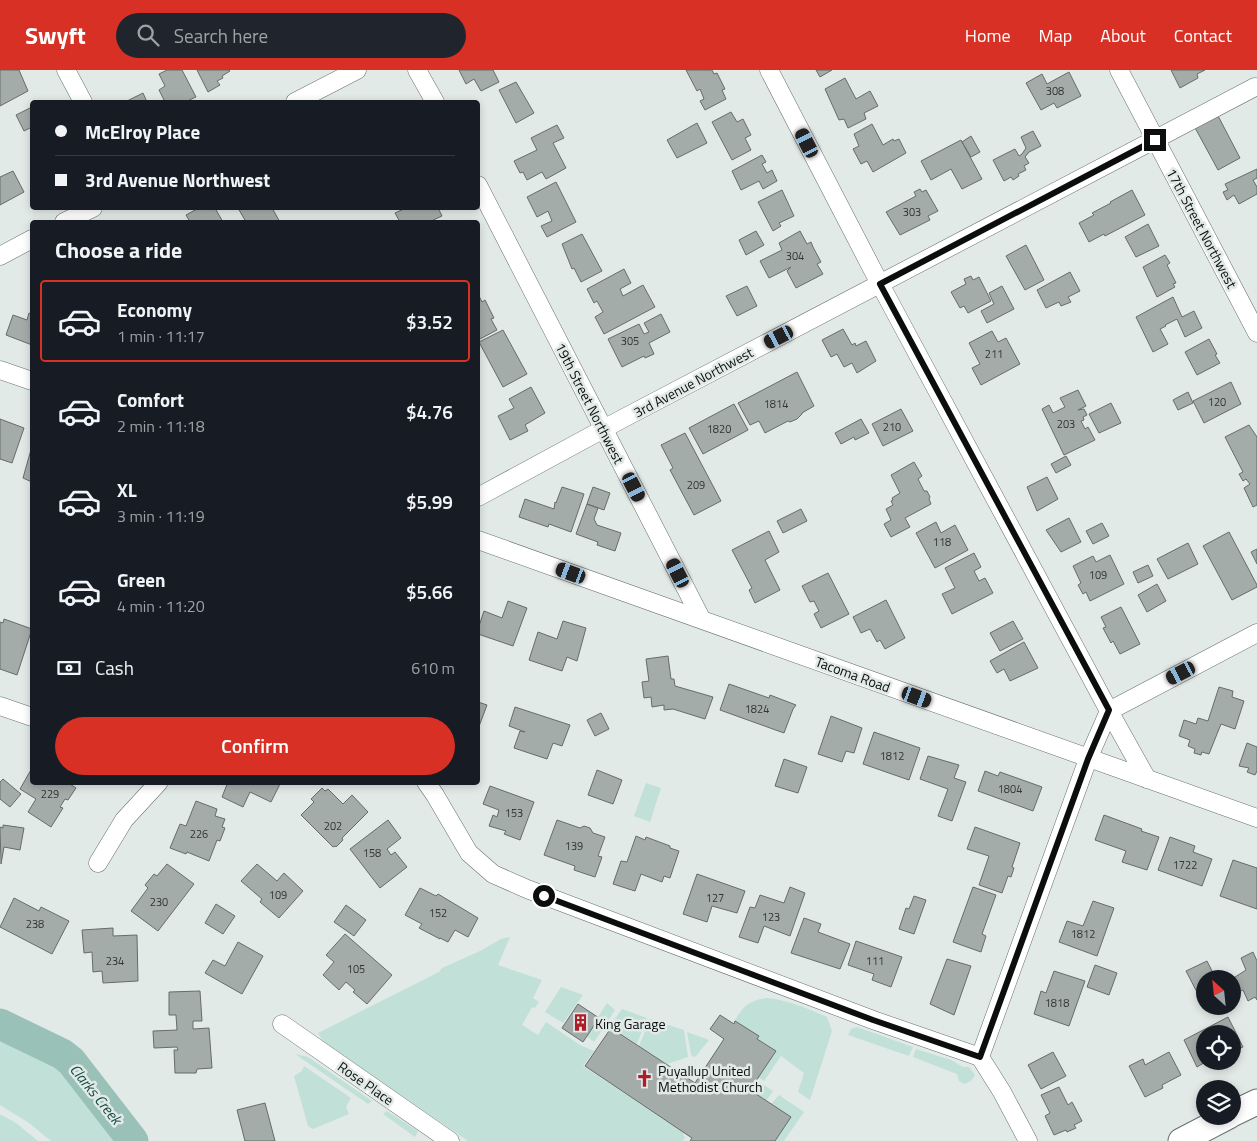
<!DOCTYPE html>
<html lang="en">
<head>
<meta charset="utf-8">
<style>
	:root { --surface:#171b24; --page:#20242c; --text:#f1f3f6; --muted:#9ea1a6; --line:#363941; --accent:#d93025 }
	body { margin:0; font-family:"Titillium Web",sans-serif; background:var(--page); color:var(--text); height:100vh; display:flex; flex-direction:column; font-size:19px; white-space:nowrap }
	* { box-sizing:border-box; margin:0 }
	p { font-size:16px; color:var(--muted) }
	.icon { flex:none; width:28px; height:28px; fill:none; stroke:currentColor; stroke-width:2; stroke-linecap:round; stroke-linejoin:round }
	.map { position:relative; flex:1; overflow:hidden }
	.side { position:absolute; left:30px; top:150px; width:450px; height:565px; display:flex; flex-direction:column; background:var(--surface); border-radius:5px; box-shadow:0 2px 8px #0003 }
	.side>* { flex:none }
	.top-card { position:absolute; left:30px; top:30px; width:450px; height:110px; border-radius:5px; box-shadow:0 2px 8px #0003; display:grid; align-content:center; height:110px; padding:0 25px; background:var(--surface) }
	.needle { width:32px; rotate:333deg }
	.tools { position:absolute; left:1196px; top:900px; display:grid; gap:10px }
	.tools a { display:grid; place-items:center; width:45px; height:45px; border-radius:50%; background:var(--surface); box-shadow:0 2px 8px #0003; font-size:25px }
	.end { position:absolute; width:22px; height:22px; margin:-11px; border:6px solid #0c0e0e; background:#fff; box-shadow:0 0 0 2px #fff }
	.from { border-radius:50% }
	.car { position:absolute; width:15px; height:30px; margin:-15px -8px; border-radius:6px; box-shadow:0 0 4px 1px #0007; background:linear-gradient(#222 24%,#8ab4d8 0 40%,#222 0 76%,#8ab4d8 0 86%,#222 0) }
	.top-card b { display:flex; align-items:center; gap:18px; height:48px; font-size:19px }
	.top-card b+b { border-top:1px solid var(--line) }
	.top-card i { width:12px; height:12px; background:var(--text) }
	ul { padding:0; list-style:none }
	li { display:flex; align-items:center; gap:15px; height:82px; margin:0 10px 8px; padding:0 15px; border:2px solid transparent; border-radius:5px }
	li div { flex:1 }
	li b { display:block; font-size:19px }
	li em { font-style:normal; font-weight:600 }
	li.active { border-color:var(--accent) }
	li>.icon { width:45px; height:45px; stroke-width:1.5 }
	h2 { padding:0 25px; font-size:22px; line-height:60px }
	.pay { display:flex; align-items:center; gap:12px; height:55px; padding:0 25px; font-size:19px }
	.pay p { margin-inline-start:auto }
	.action { display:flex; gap:10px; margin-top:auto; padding:10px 25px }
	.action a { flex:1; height:58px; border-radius:30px; background:var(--accent); color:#fff; font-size:20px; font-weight:600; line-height:58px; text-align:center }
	header { display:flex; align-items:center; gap:30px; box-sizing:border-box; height:70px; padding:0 25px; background:var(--accent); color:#fff }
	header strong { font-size:24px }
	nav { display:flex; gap:28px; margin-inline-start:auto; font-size:18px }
	.search { width:350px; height:45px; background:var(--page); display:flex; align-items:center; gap:12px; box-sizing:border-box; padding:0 18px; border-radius:28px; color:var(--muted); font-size:19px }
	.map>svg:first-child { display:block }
	.green { fill:#c0e0d8 }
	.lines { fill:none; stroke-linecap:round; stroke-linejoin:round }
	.river { stroke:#9ac1b7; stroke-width:31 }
	.building { fill:#a4aca9; stroke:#656c6a }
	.street-casing { stroke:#69706e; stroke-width:19 }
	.secondary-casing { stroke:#69706e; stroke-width:27 }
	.street { stroke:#fff; stroke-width:18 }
	.secondary { stroke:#fff; stroke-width:25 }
	.route { stroke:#0c0e0e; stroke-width:6 }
	.labels { text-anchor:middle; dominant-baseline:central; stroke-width:5; stroke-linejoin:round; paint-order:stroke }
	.number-label { font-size:11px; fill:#323635 }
	.street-label { font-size:14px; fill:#0c0e0e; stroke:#e2eae7 }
	.poi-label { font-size:14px; fill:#0c0e0e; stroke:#e2eae7; text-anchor:start }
	.water-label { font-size:15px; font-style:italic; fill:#154c41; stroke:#e2eae7 }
</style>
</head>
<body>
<header>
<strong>Swyft</strong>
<div class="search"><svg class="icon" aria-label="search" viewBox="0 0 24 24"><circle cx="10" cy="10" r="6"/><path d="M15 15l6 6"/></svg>Search here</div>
<nav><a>Home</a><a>Map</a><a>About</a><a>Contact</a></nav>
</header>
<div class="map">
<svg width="1257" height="1071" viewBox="0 0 1257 1071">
	<rect width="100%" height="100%" fill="#e2eae7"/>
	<path class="green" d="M646,713L661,718L650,752L634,746Z
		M510,867L498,895L542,910L533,928L539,932L535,938L532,937L522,955L538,965L546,952L580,975L594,981L583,996L684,1063L683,1065L685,1067L683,1071H468L324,973L318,963L322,961L439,902L442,898L480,881L501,869Z
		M561,917L583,925L563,953L545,942Z
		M767,928C788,930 809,939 827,947L832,961L810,1030L798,1022L804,1003L781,986L764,1011L758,1007L776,981L757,969L759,966L735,952L733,953C744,936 747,931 767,928Z
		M607,933L615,940L594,972L587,966L599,948L598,947Z
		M622,939L647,948L637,974L610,956Z
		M650,949L684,960L688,987L667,994L639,976Z
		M857,957L913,977L909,986L848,965L851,959Z
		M687,962L709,970L696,986L693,987L691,984Z
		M0,968L28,981L63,1002L120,1071H51L29,1053L0,1035Z
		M916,979L951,990L963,997H969L975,1005C972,1011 970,1012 964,1014L959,1011L957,1004L913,987Z
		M295,984L308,987L372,1031L368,1034Z
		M304,996L351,1028L346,1037L349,1044L313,1059L308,1056L294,1006L302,1001Z
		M756,1010L773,1021L766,1031L750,1020Z
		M779,1025L804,1042L784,1071H775L771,1034Z
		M387,1041L418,1061L415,1067L383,1044Z
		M0,1044L16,1053L38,1071H0Z"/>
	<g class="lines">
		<path class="river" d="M0,954L62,984L71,991L133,1071"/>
	</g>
	<path class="building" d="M0,0H19L28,21L0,36Z
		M167,0H182L196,27L185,32H165L159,20L165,16L159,4Z
		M197,0H229L230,1L222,6L223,8L217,11L220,15L208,22Z
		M459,0H493L499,12L481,21L474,9L466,14Z
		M686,0H712L714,4L717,3L725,19L722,20L726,29L705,40L700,31L704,29L700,19L697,21Z
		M816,0H832L820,7Z
		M1171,0H1205L1197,4L1198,8L1180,18Z
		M1069,2L1081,26L1057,38L1054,33L1041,40L1026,13L1042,4L1047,14Z
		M845,8L856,29L870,21L878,36L864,43L866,49L848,58L844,49L839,50L825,19Z
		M516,12L534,43L516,53L499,20Z
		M143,23L147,32H125Z
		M32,37V57L24,61L16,45Z
		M731,42L737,52L743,49L751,65L745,68L751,80L732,90L712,52Z
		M1216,42L1240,88L1218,100L1193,54Z
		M697,53L707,73L677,88L667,70Z
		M872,54L883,75L893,69L894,71L899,69L906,83L873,102L867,91L861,94L853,79L859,76L854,64Z
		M557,55L564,68L553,73L566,98L546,109L542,102L527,110L523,102L520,103L514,91L537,80L531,68Z
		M1033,61L1041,76L1029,82L1025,87L1029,93L1024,96L1026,100L1018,104L1019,106L1013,110L1011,107L1004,111L993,90L1015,79L1019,86L1022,84L1026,78L1021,67Z
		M971,66L980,82L971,87L962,72Z
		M961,70L982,109L962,119L951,99L931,110L921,91Z
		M762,85L766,92L762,94L767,103L772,100L777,111L763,119L759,111L741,120L732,101Z
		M1257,99V108L1253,110L1257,117V124L1239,134L1234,125L1227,130L1223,122L1228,120L1225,114Z
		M13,101L24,122L0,135V107Z
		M556,112L576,152L547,167L541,156L552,151L548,141L537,147L527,127Z
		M920,119L922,122L926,120L938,141L928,146L930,150L900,165L886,142L916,126L914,122Z
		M782,120L794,146L779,153L781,156L773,161L758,132Z
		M1132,120L1145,145L1105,166L1104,164L1089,172L1079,153L1094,145L1092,143L1111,133L1110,132Z
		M196,138H215L223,152H190L186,145L197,139Z
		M238,138H272L280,152H246Z
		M406,138H438L442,146L429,152H400L395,143Z
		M1148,154L1159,176L1136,187L1125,167Z
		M756,161L764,175L746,185L739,170Z
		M800,161L807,174L811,172L813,177L821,192L817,194L823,204L796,218L787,201L791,197L769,208L760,191L782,180L779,173Z
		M582,164L602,201L581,212L574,198L572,199L562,174Z
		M1026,175L1044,210L1025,220L1006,186Z
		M1165,185L1170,193L1167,195L1176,213L1173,214L1175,217L1157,227L1143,197Z
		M624,199L631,213L620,219L623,226L643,215L655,237L604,264L595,247L603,242L597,231L594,233L587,219Z
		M1070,202L1080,221L1068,227L1071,232L1061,236L1059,232L1046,238L1037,220Z
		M971,206L973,210L979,207L991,231L968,243L964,236L960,238L951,222L966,214L964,209Z
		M747,216L757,236L737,246L726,226Z
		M1002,216L1014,239L987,253L981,241L994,234L989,223Z
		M478,224L482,232L485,230L494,248L491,249L497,260L478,270Z
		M1173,227L1182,247L1194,241L1202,258L1185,267L1177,249L1165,255L1166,256L1160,259L1168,274L1153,282L1136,247Z
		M29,243L32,244V275L6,265L13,245L27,250Z
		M661,244L670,262L649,273L654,284L645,288L644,286L622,297L608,269L639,254L644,264L649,262L644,253Z
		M843,259L852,275L855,273L856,276L866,271L876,291L857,303L852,293L844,297L837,284L831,287L822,270Z
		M503,260L527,304L503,317L479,272Z
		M992,261L998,272L1006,268L1020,294L981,315L972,298L980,294L969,273Z
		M1209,269L1217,284L1215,285L1220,293L1197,305L1185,282Z
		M797,302L814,336L802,343V344L797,349L790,352L788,351L765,363L759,351L750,355L738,333Z
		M1231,312L1241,334L1204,353L1193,331Z
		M531,317L545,343L525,355L528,361L510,370L498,346L514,338L509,329Z
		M1078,320L1086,336L1078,340L1084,339L1087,345L1083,347L1084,350L1081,351L1085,359L1088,357L1095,370L1064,385L1042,339L1049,335L1053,343L1065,337L1060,328Z
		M1188,322L1193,333L1178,340L1173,330Z
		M1111,333L1121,353L1099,363L1089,344Z
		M734,334L748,360L703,384L689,358Z
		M901,339L913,361L883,376L872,354Z
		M0,349L24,358L12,393L0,389Z
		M861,349L869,363L855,370L854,367L841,374L835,363Z
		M1249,355L1257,367V435L1253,437L1244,418L1250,414L1246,409L1243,411L1239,404L1243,402L1225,367Z
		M685,363L721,431L694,445L670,400L673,398L661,375Z
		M32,376V412L23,408Z
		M1066,386L1071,395L1056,403L1051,394Z
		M914,392L922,406L918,409L924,421H927L930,427L929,429L931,434L905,448L910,457L891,467L884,454L891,450L886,439L893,435L891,431L893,430L892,428L900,423L891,405Z
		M1047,407L1058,429L1037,441L1027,417Z
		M562,417L584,424L571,462L549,454L548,457L519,447L525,429L554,439L555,432L556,433Z
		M593,417L610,423L604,440L587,434Z
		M587,434L598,438L594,449L597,455L621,463L615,481L597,475L598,472L576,464Z
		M801,439L807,451L783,463L777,451Z
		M1069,448L1081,472L1061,482L1046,460Z
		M936,452L941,463L955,455L968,480L935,498L916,463Z
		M1102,453L1109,466L1093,474L1086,461Z
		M769,461L779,482L765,490L780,520L755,533L749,520L752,518L732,480Z
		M1229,462L1257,515V517L1232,530L1203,476Z
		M1188,473L1198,494L1168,509L1157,489Z
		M1257,479V494L1251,482Z
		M974,483L981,497L974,501L979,511L985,508L993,523L952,544L942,524L955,518L945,498Z
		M1110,485L1124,514L1090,531L1086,522L1083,524L1078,515L1081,513L1073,496L1093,486L1096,492Z
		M1148,495L1153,506L1138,513L1133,502Z
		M828,503L849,544L821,558L814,544L819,541L814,531L810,532L802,516Z
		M1157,514L1166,531L1147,542L1138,525Z
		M886,530L905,568L885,579L880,570L877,572L870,559L861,563L853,547Z
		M508,531L527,538L513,576L478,564V559L484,541L502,548Z
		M1121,537L1140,574L1120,584L1113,571L1111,573L1103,558L1106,557L1101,547Z
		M4,549L32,559L17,605L0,599V552L3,553Z
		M563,551L586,558L577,591L567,587L562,601L529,590L538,562L557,569Z
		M1013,551L1023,569L1000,581L990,563Z
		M1024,572L1038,598L1010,611L1004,599L997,603L990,591Z
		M668,586L671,609H674L675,616L713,627L705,649L673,639L664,640V635L652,637L651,627L644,628L642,612L649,611L646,589Z
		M729,614L769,628L770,625L796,635L793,639L784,663L720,640Z
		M1219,617L1233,621L1232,627L1244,631L1235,659L1221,654L1209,684L1202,682L1201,685L1194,683L1195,679L1188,676L1190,670L1179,666L1184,650L1196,654L1198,648L1208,651Z
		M478,632L487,635L478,659Z
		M515,637L570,655L562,676L553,673L547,689L514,678L520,661L525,662L509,656Z
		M601,643L609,659L595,666L587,650Z
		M831,646L862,658L854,683L846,681L842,692L818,684Z
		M874,662L920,678L909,710L863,694Z
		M1247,673L1257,677V701L1255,705L1247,702L1249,698L1239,696Z
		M928,686L959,695L954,708L966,712L952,751L938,746L948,719L920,709Z
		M784,689L807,697L798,723L775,716Z
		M32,698V712H67L76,718L68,730L65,729L60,737L63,738L51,757L28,742L36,729L20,719Z
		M597,700L622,710L613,734L588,725Z
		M985,701L998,706L1000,702L1042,717L1033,741L978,721Z
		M3,709L21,724L10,737L0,729V712Z
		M228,712H281L271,732L250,722L243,737L222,727Z
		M490,716L534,732L520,770L504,764L506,761L489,756L493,745L497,747L499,740L483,734Z
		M322,718L325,721L328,719L343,734L352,725L368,742L342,768L343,770L336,777L335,776L333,777L301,745L314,732L311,729Z
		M196,731L217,739L215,746L225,749L222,757L225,758L220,771L217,770L209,791L187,782L186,784L170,778L180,754L186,756Z
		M1104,745L1142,759L1141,761L1159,767L1147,800L1122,792L1126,781L1095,770Z
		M388,750L401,768L387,779L391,785L395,782L407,797L380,818L350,779Z
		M557,750L580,758L584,756L590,758L593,763L605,767L598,786L602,787L595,807L574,800L575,796L544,785Z
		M3,755L24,758L20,780L4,777L1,794L0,757L3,758Z
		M975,757L1020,773L1012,797L1014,798L1011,807L1008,806L1002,823L979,815L989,786L967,779Z
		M636,766L645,770L646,767L670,776V778L679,781L670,808L664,806L662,812L641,804L635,821L613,814L621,791L627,792Z
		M1170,767L1195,776L1193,782L1212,789L1202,816L1158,800Z
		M1233,790L1257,798V839L1220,826Z
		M167,794L194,814L158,861L131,841L148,818L145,815L154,804L157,806Z
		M257,794L277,811L284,803L303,821L279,848L260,832L262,829L241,811Z
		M697,804L745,821L737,843L712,836L707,852L683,844Z
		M790,817L805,823L790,866L764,856L758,873L739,867L750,837L755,838L760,825L784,833Z
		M973,817L996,825L982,864L986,866L981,882L953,872Z
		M420,818L436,826L438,824L478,848L468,867L455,860L448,872L440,868V869L419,858L422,854L405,845Z
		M914,826L926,830L914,864L899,859L906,838L909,839Z
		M14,828L39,841L41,837L69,851L52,884L0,857Z
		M1093,831L1114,838L1097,886L1059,872L1067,851L1083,856Z
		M216,834L235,846L223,864L205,853Z
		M346,835L366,850L354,866L334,852Z
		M804,848L821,854L818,862L850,874L840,899L791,883Z
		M113,858V866L137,865L138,911L103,913L102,901L93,902L92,882L84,883L82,860Z
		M345,864L392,905L367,934L353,922L355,920L346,912L339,920L323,905L334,892L326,885Z
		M856,871L902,887L891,917L872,910L874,904L848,895Z
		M238,872L263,886L242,924L205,903L213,890L225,896Z
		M1253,882L1257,891V930L1255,927L1248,931L1243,920L1232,925V909L1246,900L1241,888Z
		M947,889L971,896L954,945L930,934Z
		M1207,891L1216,909H1205V923L1199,926L1186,901Z
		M1095,895L1117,903L1109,925L1087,917Z
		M1054,901L1085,911L1069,956L1034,944L1041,921L1046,923Z
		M200,921L202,951H193V959L209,958L212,998L197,999L196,1003H175L174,980H178L177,977L154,978L153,961L177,960L176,945H169V922Z
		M578,934L599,948L583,972L562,958Z
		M720,945L734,954L735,951L759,966L757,969L776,981L750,1020L791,1047L775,1071H690L692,1068L689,1066L585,996L611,958L695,1013L724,969L710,959Z
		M1228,947L1243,977L1232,982V964H1205V991H1207L1197,997L1184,970Z
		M1053,982L1066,1006L1041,1019L1028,995Z
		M1169,982L1181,1005L1162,1015L1163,1018L1145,1027L1129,996L1143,989L1145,995Z
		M1059,1017L1068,1035L1072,1032L1082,1051L1074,1055L1076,1058L1067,1062L1066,1060L1054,1065L1045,1046L1050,1043L1041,1025Z
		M265,1033L275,1071H245L237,1040Z"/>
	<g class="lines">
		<defs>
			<path id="street" d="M66,0L83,32
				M417,0L435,32
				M769,0L880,214L1109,641L1147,709
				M1119,0L1257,263
				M295,32L357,0
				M478,115L702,550
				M64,152L93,138
				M0,186L32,169
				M0,300L32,311
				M478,427L622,349L1255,17
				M478,470L1257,748
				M0,636L32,647
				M426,712L435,725L469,783L493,804L527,819L873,950L980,987
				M98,793L124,750L159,712
				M282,954L450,1071
				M980,987L1088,689L1109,641L1257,563
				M980,987L1002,1022L1028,1071"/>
			<path id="secondary" d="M1232,1044L1257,1032
				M1181,1071L1229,1046"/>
		</defs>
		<use href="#street" class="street-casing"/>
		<use href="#secondary" class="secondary-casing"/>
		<use href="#street" class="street"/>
		<use href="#secondary" class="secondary"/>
	</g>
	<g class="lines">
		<path class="route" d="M544,826L873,950L980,987L1088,689L1109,640L880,214L1155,70"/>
	</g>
	<defs>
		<symbol id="building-bare" viewBox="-9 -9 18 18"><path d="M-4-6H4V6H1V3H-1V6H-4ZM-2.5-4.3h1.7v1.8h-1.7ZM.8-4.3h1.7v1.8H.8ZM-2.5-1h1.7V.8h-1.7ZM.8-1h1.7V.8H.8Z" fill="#af1d29" stroke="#e2eae7" stroke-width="2.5" paint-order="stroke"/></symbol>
		<symbol id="church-bare" viewBox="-9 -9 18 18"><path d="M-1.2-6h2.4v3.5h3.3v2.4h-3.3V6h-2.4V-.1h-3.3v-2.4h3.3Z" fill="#af1d29" stroke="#e2eae7" stroke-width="2.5" paint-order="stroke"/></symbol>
	</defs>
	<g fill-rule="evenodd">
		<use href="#building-bare" x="568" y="940" width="25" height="25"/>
		<use href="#church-bare" x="632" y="996" width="25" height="25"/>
	</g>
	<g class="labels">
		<g class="number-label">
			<text x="1055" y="21">308</text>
			<text x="912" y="142">303</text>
			<text x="795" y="186">304</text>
			<text x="630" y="271">305</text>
			<text x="994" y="284">211</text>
			<text x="1217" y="332">120</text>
			<text x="776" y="334">1814</text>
			<text x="1066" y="354">203</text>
			<text x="892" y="357">210</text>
			<text x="719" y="359">1820</text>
			<text x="696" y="415">209</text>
			<text x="942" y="472">118</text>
			<text x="1098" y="505">109</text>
			<text x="757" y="639">1824</text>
			<text x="892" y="686">1812</text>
			<text x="1010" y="719">1804</text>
			<text x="50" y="724">229</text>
			<text x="514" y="743">153</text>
			<text x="333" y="756">202</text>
			<text x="199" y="764">226</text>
			<text x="574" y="776">139</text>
			<text x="372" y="783">158</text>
			<text x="1185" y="795">1722</text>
			<text x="278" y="825">109</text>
			<text x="715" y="828">127</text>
			<text x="159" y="832">230</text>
			<text x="438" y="843">152</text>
			<text x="771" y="847">123</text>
			<text x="35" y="854">238</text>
			<text x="1083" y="864">1812</text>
			<text x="115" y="891">234</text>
			<text x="875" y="891">111</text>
			<text x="356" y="899">105</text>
			<text x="1057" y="933">1818</text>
		</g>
		<g class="street-label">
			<text transform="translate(1202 158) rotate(62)">17th Street Northwest</text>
			<text transform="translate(693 312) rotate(-28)">3rd Avenue Northwest</text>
			<text transform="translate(590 333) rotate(63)">19th Street Northwest</text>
			<text transform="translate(853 604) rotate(20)">Tacoma Road</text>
			<text transform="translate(366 1013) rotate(35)">Rose Place</text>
		</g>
		<g class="poi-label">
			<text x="595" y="953">King Garage</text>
			<text x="658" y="1000">Puyallup United<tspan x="658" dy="16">Methodist Church</tspan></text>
		</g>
		<g class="water-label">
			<text transform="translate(96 1024) rotate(51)">Clarks Creek</text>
		</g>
	</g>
</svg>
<div class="tools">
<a><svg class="needle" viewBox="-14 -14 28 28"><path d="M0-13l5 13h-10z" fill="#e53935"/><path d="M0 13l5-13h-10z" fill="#9ea1a6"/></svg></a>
<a><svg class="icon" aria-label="locate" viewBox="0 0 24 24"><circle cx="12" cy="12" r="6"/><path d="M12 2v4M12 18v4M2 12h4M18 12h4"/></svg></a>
<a><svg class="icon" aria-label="layers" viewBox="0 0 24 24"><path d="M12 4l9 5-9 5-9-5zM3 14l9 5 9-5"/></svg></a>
</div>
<i class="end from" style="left:544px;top:826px"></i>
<i class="end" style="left:1155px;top:70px"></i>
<i class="car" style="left:807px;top:73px;rotate:333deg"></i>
<i class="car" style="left:779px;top:267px;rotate:243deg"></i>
<i class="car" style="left:634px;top:417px;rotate:153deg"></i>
<i class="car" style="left:571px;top:503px;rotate:290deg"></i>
<i class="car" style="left:678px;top:503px;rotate:333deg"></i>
<i class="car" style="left:1181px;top:603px;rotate:243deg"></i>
<i class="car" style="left:917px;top:627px;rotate:110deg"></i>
<div class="top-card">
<b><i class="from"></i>McElroy Place</b>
<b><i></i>3rd Avenue Northwest</b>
</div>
<section class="side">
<h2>Choose a ride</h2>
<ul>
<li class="active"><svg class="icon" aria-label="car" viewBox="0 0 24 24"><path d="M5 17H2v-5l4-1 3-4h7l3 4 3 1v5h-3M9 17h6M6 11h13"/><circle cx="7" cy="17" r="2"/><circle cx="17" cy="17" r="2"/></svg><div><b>Economy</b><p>1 min · 11:17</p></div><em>$3.52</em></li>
<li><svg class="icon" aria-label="car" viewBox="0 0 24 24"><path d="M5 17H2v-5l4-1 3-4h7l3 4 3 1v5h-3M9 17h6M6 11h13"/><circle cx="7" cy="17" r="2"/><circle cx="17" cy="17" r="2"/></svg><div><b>Comfort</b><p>2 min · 11:18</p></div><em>$4.76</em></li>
<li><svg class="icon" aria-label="car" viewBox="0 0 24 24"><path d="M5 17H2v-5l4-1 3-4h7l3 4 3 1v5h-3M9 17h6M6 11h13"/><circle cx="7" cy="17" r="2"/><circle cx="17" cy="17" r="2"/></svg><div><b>XL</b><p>3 min · 11:19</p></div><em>$5.99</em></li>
<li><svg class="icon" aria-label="car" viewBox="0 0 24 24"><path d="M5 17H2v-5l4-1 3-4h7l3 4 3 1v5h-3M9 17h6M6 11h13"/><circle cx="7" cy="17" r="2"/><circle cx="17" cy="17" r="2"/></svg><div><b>Green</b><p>4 min · 11:20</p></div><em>$5.66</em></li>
</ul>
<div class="pay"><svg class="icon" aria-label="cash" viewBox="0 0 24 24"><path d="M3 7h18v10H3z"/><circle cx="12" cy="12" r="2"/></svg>Cash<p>610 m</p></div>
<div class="action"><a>Confirm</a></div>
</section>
</div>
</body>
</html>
